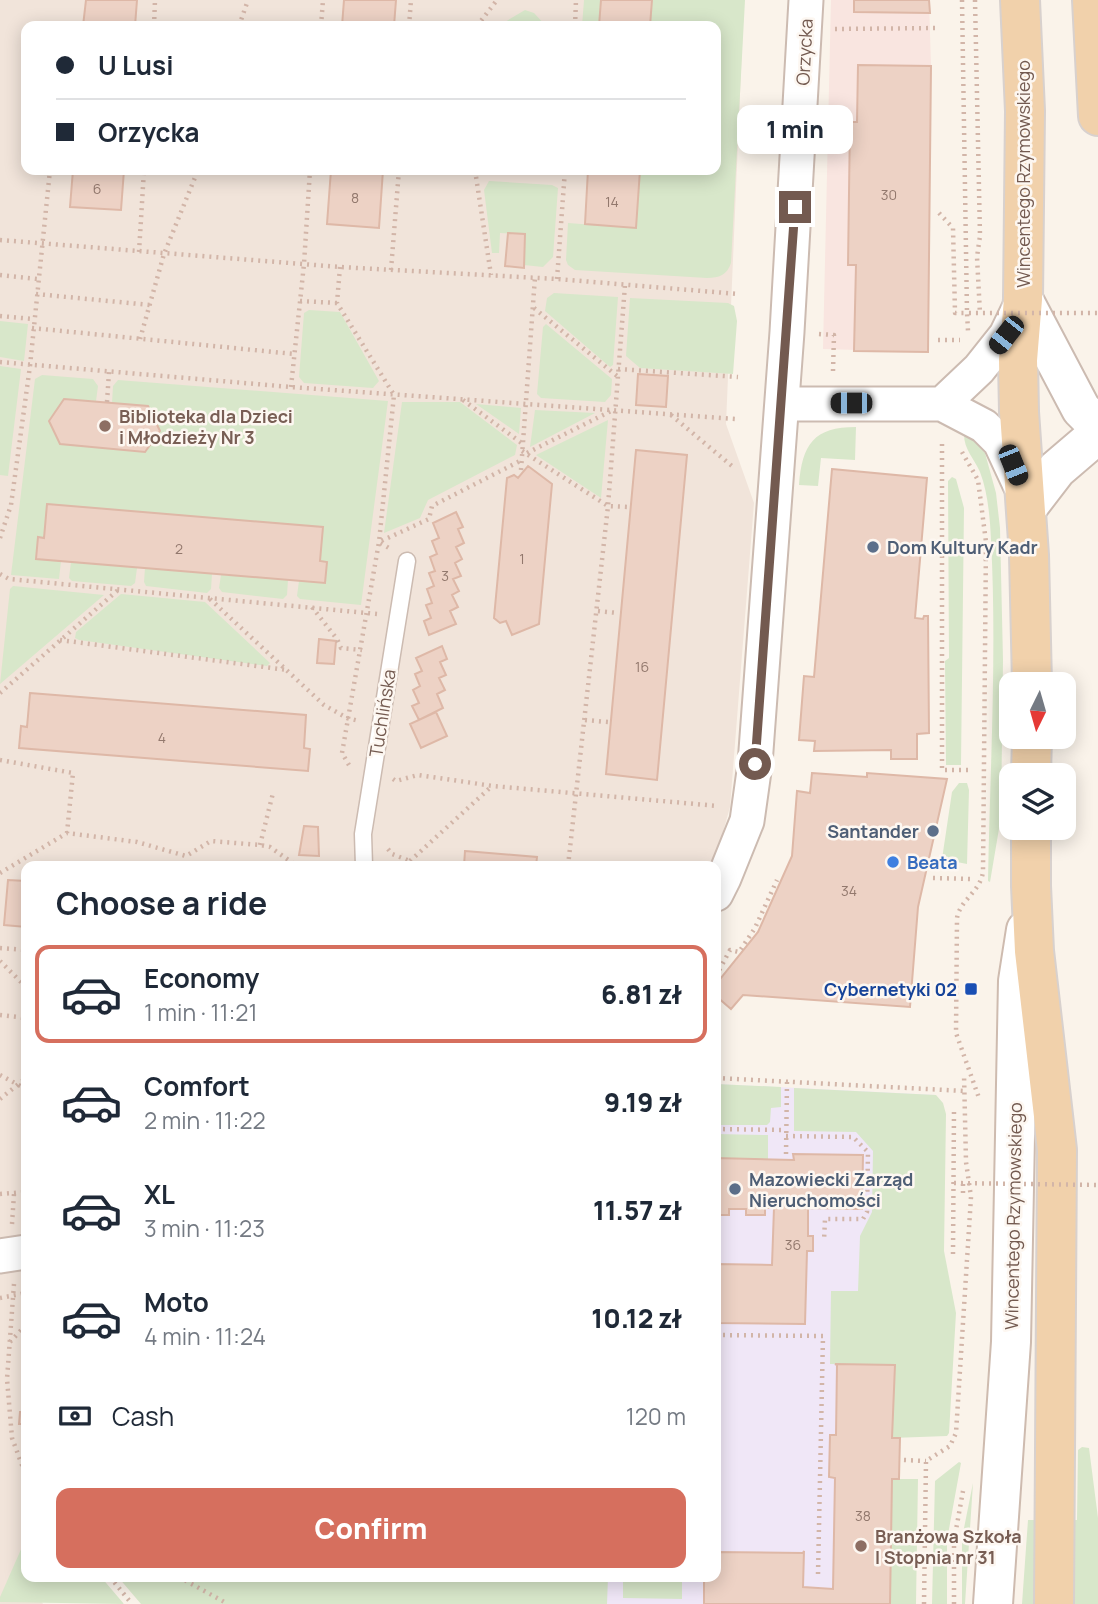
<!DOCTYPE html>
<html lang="en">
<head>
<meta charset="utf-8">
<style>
	:root { --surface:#fff; --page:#f2f2f3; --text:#1f2937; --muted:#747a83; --line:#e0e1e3; --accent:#d66f5e }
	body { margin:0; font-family:Manrope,sans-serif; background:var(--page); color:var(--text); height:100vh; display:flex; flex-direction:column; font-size:26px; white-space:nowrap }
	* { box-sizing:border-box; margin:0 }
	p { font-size:23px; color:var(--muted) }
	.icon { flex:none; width:38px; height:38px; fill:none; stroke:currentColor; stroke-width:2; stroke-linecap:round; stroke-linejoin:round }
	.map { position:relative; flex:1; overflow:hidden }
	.details { position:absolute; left:21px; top:861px; width:700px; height:721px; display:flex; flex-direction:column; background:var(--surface); border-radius:14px; box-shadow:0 4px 18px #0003 }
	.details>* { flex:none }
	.top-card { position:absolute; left:21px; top:21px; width:700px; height:154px; border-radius:14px; box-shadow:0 4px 18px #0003; display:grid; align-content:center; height:154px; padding:0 35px; background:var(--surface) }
	.needle { width:46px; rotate:185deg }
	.controls { position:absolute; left:999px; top:672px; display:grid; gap:14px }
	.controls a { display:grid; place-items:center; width:77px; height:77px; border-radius:14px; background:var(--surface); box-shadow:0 4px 18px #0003; font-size:35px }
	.end { position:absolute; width:32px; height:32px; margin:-16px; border:9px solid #735a50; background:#fff; box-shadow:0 0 0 4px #fff }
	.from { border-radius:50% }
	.bubble { position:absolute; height:49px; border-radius:14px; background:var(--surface); box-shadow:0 4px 18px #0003; font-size:23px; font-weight:800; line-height:49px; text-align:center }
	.car { position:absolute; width:21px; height:42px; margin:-21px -10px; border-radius:9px; box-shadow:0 0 5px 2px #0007; background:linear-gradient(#222 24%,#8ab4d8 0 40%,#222 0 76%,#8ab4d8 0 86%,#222 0) }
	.top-card b { display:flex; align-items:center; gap:24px; height:66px; font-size:26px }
	.top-card b+b { border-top:2px solid var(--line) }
	.top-card i { width:18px; height:18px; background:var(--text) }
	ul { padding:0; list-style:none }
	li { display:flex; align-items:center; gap:21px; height:98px; margin:0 14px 10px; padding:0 21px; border:4px solid transparent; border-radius:14px }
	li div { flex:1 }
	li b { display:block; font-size:26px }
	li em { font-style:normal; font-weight:800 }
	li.active { border-color:var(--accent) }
	li>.icon { width:63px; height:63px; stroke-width:1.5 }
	h2 { padding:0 35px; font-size:32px; line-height:84px }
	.pay { display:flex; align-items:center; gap:18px; height:77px; padding:0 35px; font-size:26px }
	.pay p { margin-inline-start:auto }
	.button { display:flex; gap:14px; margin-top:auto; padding:14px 35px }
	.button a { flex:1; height:80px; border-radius:14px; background:var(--accent); color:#fff; font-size:28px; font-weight:800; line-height:80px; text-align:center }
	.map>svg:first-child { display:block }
	.residential { fill:#f1e4da; fill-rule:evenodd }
	.commercial { fill:#f9e5e0 }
	.education { fill:#f0e7f7 }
	.green { fill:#d8e7ca }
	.building { fill:#edd2c5; stroke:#deb8a7; stroke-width:2 }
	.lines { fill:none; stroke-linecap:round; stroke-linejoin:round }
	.service-casing { stroke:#ccbbb1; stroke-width:19 }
	.minor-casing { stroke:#ccbbb1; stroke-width:37 }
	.tertiary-casing { stroke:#ccbbb1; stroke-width:42 }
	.secondary-casing { stroke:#cebbaf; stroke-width:42 }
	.primary-casing { stroke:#d8d1ce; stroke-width:42 }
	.path { stroke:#d2b5a8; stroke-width:4.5; stroke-dasharray:2 5; stroke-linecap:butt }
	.service { stroke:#fff; stroke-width:16 }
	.minor { stroke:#fff; stroke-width:33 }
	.tertiary { stroke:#fff; stroke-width:38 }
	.secondary { stroke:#fff; stroke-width:38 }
	.primary { stroke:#f1d1ab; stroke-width:38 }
	.path-bridge { stroke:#d2b5a8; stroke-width:4.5; stroke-dasharray:2 5; stroke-linecap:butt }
	.route { stroke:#735a50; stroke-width:9 }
	.education-dot { fill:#8d6e63; stroke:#fdf7f1; stroke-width:2.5 }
	.service-dot { fill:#5c6f8a; stroke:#fdf7f1; stroke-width:2.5 }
	.shop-dot { fill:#3f7fe0; stroke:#fdf7f1; stroke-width:2.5 }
	.transit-dot { fill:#1a4fb4; stroke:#fdf7f1; stroke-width:2.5 }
	.labels { text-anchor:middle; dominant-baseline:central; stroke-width:5; stroke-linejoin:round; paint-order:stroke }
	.number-label { font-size:14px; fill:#92786d }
	.street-label { font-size:18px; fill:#735a50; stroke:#fdf7f1 }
	.education-label { font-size:18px; font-weight:bold; fill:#785e54; stroke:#fdf7f1; text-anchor:start }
	.service-label { font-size:18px; font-weight:bold; fill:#4e5e75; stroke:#fdf7f1; text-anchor:start }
	.shop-label { font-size:18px; font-weight:bold; fill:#366cbe; stroke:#fdf7f1; text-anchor:start }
	.transit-label { font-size:18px; font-weight:bold; fill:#164399; stroke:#fdf7f1; text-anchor:end }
</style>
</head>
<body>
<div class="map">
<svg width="1098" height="1604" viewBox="0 0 1098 1604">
	<rect width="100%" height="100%" fill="#faf3ea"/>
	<path class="residential" d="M0,0H744L726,424L754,503L730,807L716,857L711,866H26V1577L43,1604H0ZM26,26H716V170H26Z"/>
	<path class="commercial" d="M831,0H929L931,66L928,352L823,349Z"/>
	<path class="education" d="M716,1084L936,1095L894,1367L892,1437L900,1438L899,1479H892V1604H274L215,1577H716Z"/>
	<path class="green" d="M584,0H601L599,26H582Z
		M652,0H745L731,263C727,275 719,278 707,278L575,270L568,265L566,260L568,223L635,228L640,170H716V26H650Z
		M525,10L534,13L546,26H498Z
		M489,181L552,185L558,188L553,257L543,267L524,265L525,234L500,233L499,253H492L484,190Z
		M554,293L618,297L613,365L610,367L545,311L547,298Z
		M630,298L728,303L734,306L737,321L733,374L640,368L626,356Z
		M309,310L340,312L379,381L373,388L304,383L299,377L304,313Z
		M0,321L28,324L24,361L0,357Z
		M546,324L612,379L611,395L605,402L541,398L537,394L543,327Z
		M0,366L21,369L8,476L0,475Z
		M42,375L93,379L98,386L96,401L64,399L49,420L60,444L144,452L160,431L148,406L112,403L113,386L118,380L388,401L361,605L300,599L297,596L299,581L325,583L327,562L320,561L323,527L47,504L44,538H38L36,558L61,561L59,579L11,575L35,379Z
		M402,402H460L517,445L515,455L428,500L420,518L384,533Z
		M476,404L521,408L519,434Z
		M535,410L595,413L530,447Z
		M608,420L601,498L536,455Z
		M856,427L855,460L821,458L818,486L799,485C802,444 814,427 856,427Z
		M964,434L972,438L985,453L996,493L1000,528L1003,660L1001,817L990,882L988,881C990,768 997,653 991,540C990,518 988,493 980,472C974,458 964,450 964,434Z
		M952,477L956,479L964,508L961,765H946L945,661L949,658L948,481Z
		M71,562L137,568L135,583L131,586L72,581L69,578Z
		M145,568L212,574L211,589L207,593L146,586L144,582Z
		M221,575L288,580L287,595L283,599L222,592L219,588Z
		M13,586L104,595L0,684L10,589Z
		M121,594L205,602L270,663L267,666L79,640L75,638L76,632Z
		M959,783H967L969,790L967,864L942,859L952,792Z
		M716,1084L781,1087V1107L771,1108L770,1122L767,1125H716Z
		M794,1088L936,1095L943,1103L946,1114L944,1251L956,1313L949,1433L947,1436L892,1438L895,1365L830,1364L831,1291H858L860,1236L872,1212L873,1151L856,1132L794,1131Z
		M716,1134L768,1135V1159L716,1158Z
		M1082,1447L1089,1448L1098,1518V1604H1022L1028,1520H1077L1078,1450Z
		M959,1462L961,1463L947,1540V1604H932L935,1481Z
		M892,1479H918L916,1604H890Z
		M973,1483L965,1604H962V1538Z
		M26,1538V1577H101L124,1604L0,1602V1597Z
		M118,1577H608L607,1604H141Z
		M623,1577H682V1599L623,1598Z"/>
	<path class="building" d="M86,0H137L135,26H83Z
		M344,0H396L394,26H342Z
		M601,0H652L650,26H599Z
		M854,0H929L930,13L854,12Z
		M858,65L931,66L928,352L854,351L856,265H848L850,122H857Z
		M73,170H124L121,210L70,207Z
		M331,170H383L379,228L327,224Z
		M588,170H640L636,228L585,224Z
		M508,233L525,234L524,268L505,266Z
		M638,374L668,376L666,407L636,405Z
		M64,399L148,406L160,431L145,452L60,444L49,421Z
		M636,450L687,455L657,780L606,774Z
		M528,466L552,484L539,624L512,635L506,621L500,623L494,618L507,478L514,475L518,478Z
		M832,469L927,478L915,618L923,619L924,616H928L929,733L917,734V759H891V750L814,751L815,741L799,740L804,676L814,677Z
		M47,504L323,527L320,561L327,562L325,583L36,559L38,537L44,538Z
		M456,512L463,527L458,529L464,543L456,547L462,559L455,563L461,576L453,579L459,591L452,595L458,607L450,611L456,624L429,635L424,621L431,618L426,605L432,603L427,589L434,586L429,573L435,571L430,557L437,554L432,541L439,538L433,523Z
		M319,639L336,641L334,664L317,663Z
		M442,646L447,659L440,662L446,675L439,678L445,690L437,694L443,708L419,720L412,706L419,703L413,690L420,686L415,674L422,671L416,658Z
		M30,693L306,715L304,748L310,749L308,771L19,748L21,726L27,727Z
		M436,712L447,736L421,748L410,724Z
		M812,773L867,777V773L947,779L918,907L910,1007L743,995L731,1009L716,996V984L758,932L792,856L797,791L810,793Z
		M304,826L318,827L319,856L299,855Z
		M465,851L537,857L536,866H464Z
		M8,880L26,881V927L4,925Z
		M793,1154L863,1155L862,1209L808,1208V1236H813V1251H807L805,1324L716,1323V1264L772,1265L774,1208H765V1215H746V1209H729V1215H716V1158L794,1160Z
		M835,1364L895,1365L892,1438H900L899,1479H892L890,1604H704V1577H716V1552L803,1553L804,1551L803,1587L833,1589L835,1478L829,1477L830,1435H836L837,1365Z
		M20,1412H26V1424H19Z"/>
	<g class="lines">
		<defs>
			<path id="service" d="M364,866L363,834L407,561"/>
			<path id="minor" d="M782,404H942L984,426L1000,442L1020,485
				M942,404L979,369L1006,335L1022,302
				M716,894L724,878L747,821L755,764L787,332L806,0
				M0,1256L26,1252"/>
			<path id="tertiary" d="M1023,299L1081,409L1098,426
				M1027,508L1057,469L1098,434"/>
			<path id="secondary" d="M993,1604L1011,1342L1018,981L1026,930"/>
			<path id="primary" d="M1020,0L1025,111L1023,299L1018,360L1019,412L1029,555L1032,684
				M1092,0L1098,116
				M1031,775L1032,737
				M1031,828V886L1034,951L1057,1150L1054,1604"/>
		</defs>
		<use href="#service" class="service-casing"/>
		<use href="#minor" class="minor-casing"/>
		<use href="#tertiary" class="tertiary-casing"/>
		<use href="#secondary" class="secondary-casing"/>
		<use href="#primary" class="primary-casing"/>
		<path class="path" d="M975,0L980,236L977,257L980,314
			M154,26L155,0
			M239,26L248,0
			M321,26L323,0
			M409,26L411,0
			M477,26L497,0
			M575,26L576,0
			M835,29L939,28
			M475,170L491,275
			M939,213L953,228L955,313H967L968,331
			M0,240L340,267L557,279L738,294
			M139,252L144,170
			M340,267L337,303L394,395L379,542L389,548
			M391,270L399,170
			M0,275L38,279
			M557,279L565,170
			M36,294L150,305
			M300,301L337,303
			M534,308L617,376
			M0,316L33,319
			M32,328L294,354
			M819,334L834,335L833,371H836
			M140,339L164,254L198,170
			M938,340H960
			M0,362L291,387L735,419
			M618,369L738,377
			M291,387L304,264L310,170
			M463,400L523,444
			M107,402L109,372
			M671,415L732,466
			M942,444V770H972
			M522,451L608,506L628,507
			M962,452L978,480L986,542L983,872C980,892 960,900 957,918L956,1033L979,1098
			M527,453L613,410
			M521,470L535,277
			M0,538L11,505L30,366L50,170
			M0,574L9,579L377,614
			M210,599L324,705L347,718L359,721
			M312,607L337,639L341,648L362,650
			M598,611L618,613
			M60,640L287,670
			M0,693L118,590
			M585,720L608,722
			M0,760L73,773L67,833
			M349,765L342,753L379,542L429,519L432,506L522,460
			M393,779L396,781L418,775L493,786L718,806
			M260,845L273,793
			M388,849L392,854L410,861V866
			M410,861L492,786
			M568,866L608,506L625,285
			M0,873L67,833L137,842L186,856L211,841L260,845L270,847L297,866
			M933,878L972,879
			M0,948L26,950
			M0,961L26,987
			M716,976L730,950L739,952L755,928L777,880
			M0,1015L26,1018
			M0,1075L26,1089
			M716,1078L965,1091
			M0,1099L26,1078
			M716,1129L786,1130
			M786,1136L853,1137L868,1152L867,1212L863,1219H825L824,1241
			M786,1154L787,1082
			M963,1184V1198
			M0,1194L26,1192
			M12,1224L14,1194
			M953,1254L954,1110
			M14,1284L7,1379L12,1438L26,1476
			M0,1298L26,1293
			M716,1335L823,1336L818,1574
			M10,1342L26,1325
			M904,1460L926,1461
			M110,1577L132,1604
			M179,1577L228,1604
			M924,1604L926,1461L950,1446L956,1433L971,1197L966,1162L964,1074
			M954,1604V1541L963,1491"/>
		<use href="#service" class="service"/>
		<use href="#minor" class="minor"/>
		<use href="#tertiary" class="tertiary"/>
		<use href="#secondary" class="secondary"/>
		<use href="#primary" class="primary"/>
		<path class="path-bridge" d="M962,0L967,313H1098
			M954,1183L1098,1185"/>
	</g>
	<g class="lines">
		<path class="route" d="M755,764L795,207"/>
	</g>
	<g class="education-dot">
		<circle cx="105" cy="426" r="7"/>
		<circle cx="861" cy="1546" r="7"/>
	</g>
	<g class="service-dot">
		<circle cx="873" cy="547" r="7"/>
		<circle cx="933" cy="831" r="7"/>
		<circle cx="735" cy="1189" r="7"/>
	</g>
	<circle class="shop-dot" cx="893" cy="862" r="7"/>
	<rect class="transit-dot" x="964" y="982" width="14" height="14" rx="3.5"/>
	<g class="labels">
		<g class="number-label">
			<text x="97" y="188">6</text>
			<text x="889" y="194">30</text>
			<text x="355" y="197">8</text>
			<text x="612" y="201">14</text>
			<text x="179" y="548">2</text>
			<text x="522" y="558">1</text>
			<text x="445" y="575">3</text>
			<text x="642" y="666">16</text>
			<text x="162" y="737">4</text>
			<text x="849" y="890">34</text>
			<text x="793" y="1244">36</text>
			<text x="863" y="1515">38</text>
		</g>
		<g class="street-label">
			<text transform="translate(804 52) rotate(-87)">Orzycka</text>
			<text transform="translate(1023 174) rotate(-90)">Wincentego Rzymowskiego</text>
			<text transform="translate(382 713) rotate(-81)">Tuchlińska</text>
			<text transform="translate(1013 1216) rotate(-89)">Wincentego Rzymowskiego</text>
		</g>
		<g class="education-label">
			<text x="119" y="416">Biblioteka dla Dzieci<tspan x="119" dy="21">i Młodzieży Nr 3</tspan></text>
			<text x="875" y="1536">Branżowa Szkoła<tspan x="875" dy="21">I Stopnia nr 31</tspan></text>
		</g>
		<g class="service-label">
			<text x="887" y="547">Dom Kultury Kadr</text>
			<text x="919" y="831" text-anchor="end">Santander</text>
			<text x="749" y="1179">Mazowiecki Zarząd<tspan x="749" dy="21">Nieruchomości</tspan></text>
		</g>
		<g class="shop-label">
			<text x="907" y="862">Beata</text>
		</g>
		<g class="transit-label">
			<text x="957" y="989">Cybernetyki 02</text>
		</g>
	</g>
</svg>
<div class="controls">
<a><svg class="needle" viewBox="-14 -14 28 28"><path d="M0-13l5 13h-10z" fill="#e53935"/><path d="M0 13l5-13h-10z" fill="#747a83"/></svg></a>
<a><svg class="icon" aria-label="layers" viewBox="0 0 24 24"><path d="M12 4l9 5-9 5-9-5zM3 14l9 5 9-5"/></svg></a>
</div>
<i class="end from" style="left:755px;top:764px"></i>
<i class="end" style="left:795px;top:207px"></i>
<div class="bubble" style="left:737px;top:105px;width:116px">1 min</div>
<i class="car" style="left:1006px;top:335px;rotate:218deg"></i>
<i class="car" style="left:851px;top:403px;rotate:270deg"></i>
<i class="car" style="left:1013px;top:465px;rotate:158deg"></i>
<div class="top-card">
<b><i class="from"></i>U Lusi</b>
<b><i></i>Orzycka</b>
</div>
<section class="details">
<h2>Choose a ride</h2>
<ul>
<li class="active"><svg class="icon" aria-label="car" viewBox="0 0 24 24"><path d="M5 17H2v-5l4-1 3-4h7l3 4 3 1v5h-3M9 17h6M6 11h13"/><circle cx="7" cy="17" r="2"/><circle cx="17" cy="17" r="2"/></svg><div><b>Economy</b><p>1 min · 11:21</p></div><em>6.81 zł</em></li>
<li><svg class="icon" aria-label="car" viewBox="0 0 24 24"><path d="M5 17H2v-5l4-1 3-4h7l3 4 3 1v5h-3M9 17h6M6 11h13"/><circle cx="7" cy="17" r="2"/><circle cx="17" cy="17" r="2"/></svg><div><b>Comfort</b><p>2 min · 11:22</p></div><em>9.19 zł</em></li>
<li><svg class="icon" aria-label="car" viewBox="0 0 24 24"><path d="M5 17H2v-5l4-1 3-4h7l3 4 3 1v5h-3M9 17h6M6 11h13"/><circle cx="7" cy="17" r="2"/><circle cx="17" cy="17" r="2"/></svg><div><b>XL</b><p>3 min · 11:23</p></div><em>11.57 zł</em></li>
<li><svg class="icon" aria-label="car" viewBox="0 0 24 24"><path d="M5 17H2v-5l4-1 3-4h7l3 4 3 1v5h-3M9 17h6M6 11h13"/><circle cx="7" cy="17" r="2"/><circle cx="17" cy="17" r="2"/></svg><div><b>Moto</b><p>4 min · 11:24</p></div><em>10.12 zł</em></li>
</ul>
<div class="pay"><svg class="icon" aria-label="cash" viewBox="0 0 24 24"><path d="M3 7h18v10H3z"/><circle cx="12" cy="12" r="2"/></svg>Cash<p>120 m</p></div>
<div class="button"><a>Confirm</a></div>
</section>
</div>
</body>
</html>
